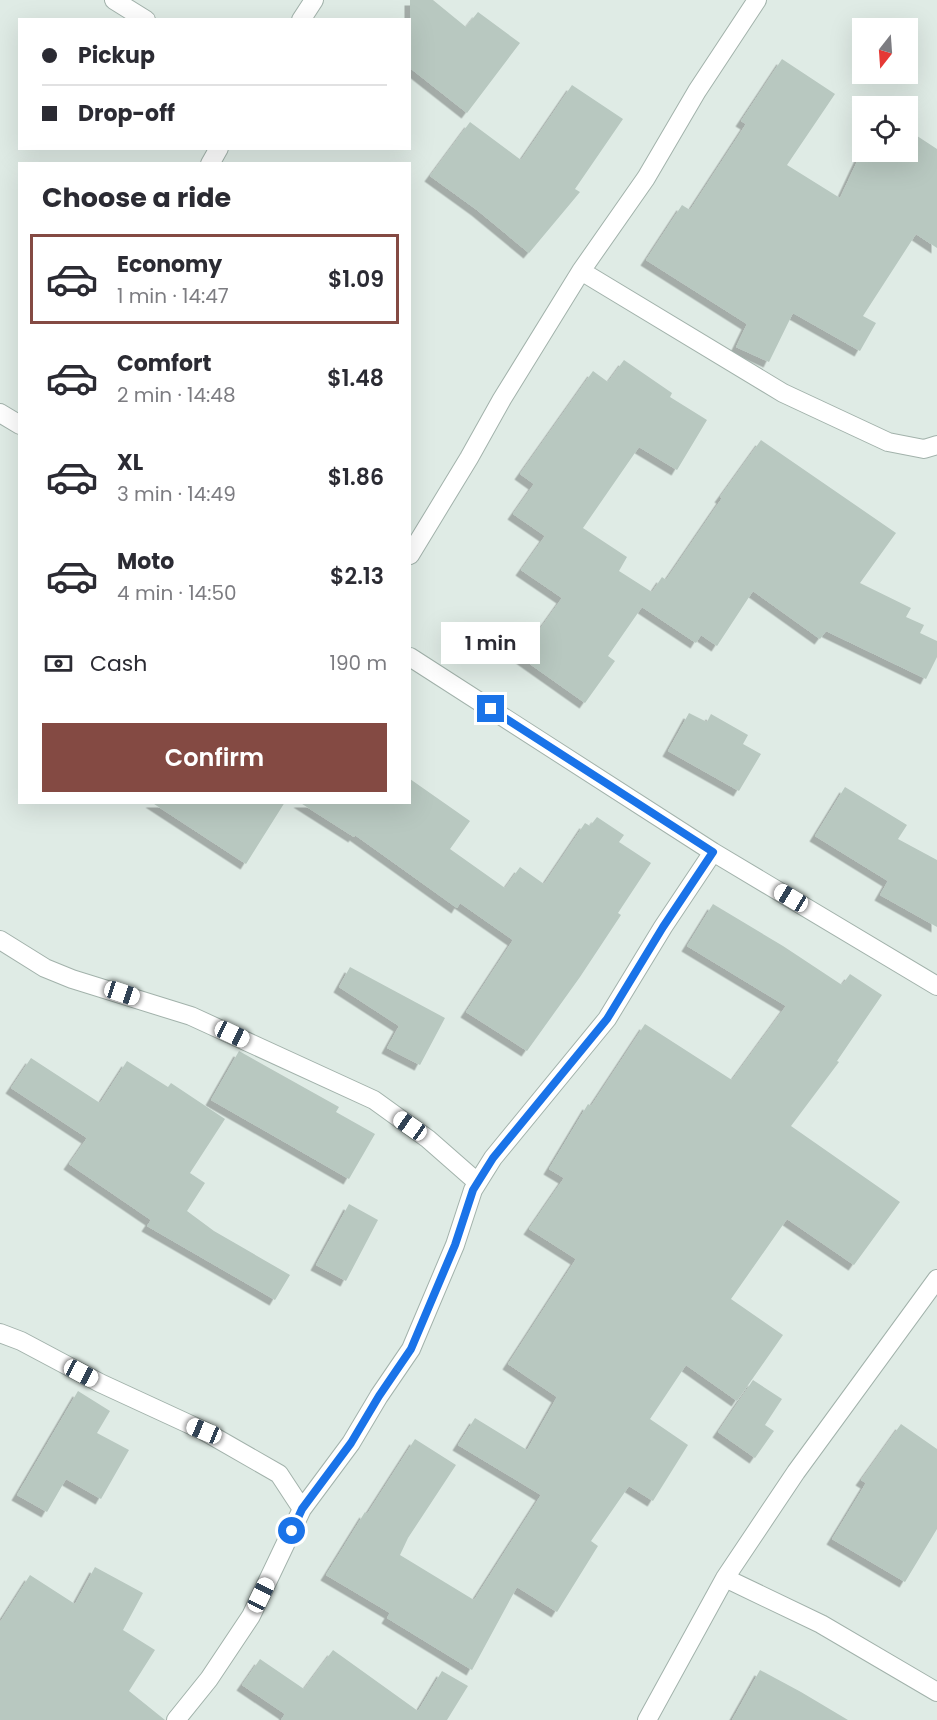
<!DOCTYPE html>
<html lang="en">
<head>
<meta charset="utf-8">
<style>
	:root { --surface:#fff; --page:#f7f7f7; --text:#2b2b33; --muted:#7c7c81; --line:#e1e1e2; --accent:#844a43 }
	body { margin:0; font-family:Poppins,sans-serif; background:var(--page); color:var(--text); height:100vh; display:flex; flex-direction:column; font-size:22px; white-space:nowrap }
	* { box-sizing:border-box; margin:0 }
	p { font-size:20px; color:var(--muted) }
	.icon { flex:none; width:33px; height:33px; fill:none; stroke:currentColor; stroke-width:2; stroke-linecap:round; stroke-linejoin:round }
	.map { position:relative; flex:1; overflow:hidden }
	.panel { position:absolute; left:18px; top:162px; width:393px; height:642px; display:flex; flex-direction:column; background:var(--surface); border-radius:0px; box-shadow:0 6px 24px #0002 }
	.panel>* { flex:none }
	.top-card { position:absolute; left:18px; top:18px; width:393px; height:132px; border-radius:0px; box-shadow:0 6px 24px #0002; display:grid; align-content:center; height:132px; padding:0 24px; background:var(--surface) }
	.needle { width:39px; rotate:197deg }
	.buttons { position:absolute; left:852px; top:18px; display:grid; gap:12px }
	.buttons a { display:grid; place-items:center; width:66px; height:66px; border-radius:0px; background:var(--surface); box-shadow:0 6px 24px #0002; font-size:30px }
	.end { position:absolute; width:27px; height:27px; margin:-14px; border:8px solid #1a73e8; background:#fff; box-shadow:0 0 0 3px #fff }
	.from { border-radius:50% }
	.bubble { position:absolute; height:42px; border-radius:0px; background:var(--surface); box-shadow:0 6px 24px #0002; font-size:20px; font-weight:600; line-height:42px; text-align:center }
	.car { position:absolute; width:18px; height:36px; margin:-18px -9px; border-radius:8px; box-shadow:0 0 4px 2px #0007; background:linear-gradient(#fff 24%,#345 0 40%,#fff 0 76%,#345 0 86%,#fff 0) }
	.top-card b { display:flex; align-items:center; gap:21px; height:57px; font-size:22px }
	.top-card b+b { border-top:2px solid var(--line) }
	.top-card i { width:15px; height:15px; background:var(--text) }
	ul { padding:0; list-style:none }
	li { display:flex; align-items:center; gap:18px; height:90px; margin:0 12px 9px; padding:0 12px; border:3px solid transparent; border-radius:0px }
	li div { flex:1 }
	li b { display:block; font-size:22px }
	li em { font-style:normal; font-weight:600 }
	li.current { border-color:var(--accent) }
	li>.icon { width:54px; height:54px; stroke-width:1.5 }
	h2 { padding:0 24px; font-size:27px; line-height:72px }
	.pay { display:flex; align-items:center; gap:15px; height:66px; padding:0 24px; font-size:22px }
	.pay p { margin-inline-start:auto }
	.button { display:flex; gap:12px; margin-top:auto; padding:12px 24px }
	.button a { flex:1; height:69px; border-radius:0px; background:var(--accent); color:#fff; font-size:24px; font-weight:600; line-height:69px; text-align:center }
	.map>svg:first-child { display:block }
	.building { fill:#b8c8c0; filter:url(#shadow) }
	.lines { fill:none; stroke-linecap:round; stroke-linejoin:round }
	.minor-casing { stroke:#a2b2ab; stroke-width:20 }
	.minor { stroke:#fff; stroke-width:18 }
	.route { stroke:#1a73e8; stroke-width:8 }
</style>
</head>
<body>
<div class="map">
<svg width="937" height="1720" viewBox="0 0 937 1720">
	<defs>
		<filter id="shadow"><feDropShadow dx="-5.5" dy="5.5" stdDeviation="0" flood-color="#0004"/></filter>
	</defs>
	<rect width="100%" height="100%" fill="#dfebe5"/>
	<path class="building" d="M410,0H433L466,27L478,12L520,43L467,113L410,68Z
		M782,59L835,94L787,165L840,198L862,151L908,152V130L937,149V248L916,234L863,316L876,323L860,351L793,313L769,362L736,347L747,324L646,260L682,205L690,210L746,124L741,121Z
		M572,85L623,119L575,189L580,192L529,253L477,210L430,176L470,122L521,160Z
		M624,360L672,393L670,397L707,420L677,470L639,447L583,528L627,557L619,571L652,592L662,577L666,580L722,498L720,497L761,440L896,533L860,583L911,608L906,617L924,625L920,633L937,641V657L926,679L826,631L820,639L753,591L717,646L701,635L696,643L642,607L608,656L615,661L585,703L520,657L562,598L521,570L545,536L513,514L534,484L520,474L593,371L608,382Z
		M689,713L707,722L711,714L748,735L743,744L761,754L739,791L668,751Z
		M410,779L470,821L450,849L505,888L520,867L544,884L585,823L590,826L597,817L624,835L619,842L651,863L618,913L621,915L580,977L527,1051L466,1012L513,940L460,903L457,908L355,835L354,837L299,802H410Z
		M845,787L907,825L898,839L937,860V927L880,895L888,881L815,836Z
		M151,802H285L246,864Z
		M713,904L783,946L842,985L850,974L882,995L837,1061L839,1062L791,1126L900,1202L854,1265L787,1219L731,1299L783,1335L737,1401L686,1365L650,1419L688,1445L653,1501L629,1486L591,1541L598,1546L557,1612L517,1587L472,1670L387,1618L390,1613L326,1575L365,1512L367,1514L415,1439L456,1465L408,1538L400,1555L474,1600L541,1495L458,1445L475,1418L527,1450L557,1397L508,1364L576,1259L529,1229L564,1178L549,1169L588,1104L591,1106L645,1024L732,1080L786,1006L687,946Z
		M350,967L445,1018L420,1065L387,1048L399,1026L339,987Z
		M239,1051L339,1107L336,1112L375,1134L349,1179L211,1100Z
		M31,1058L100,1103L127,1061L168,1087L171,1083L225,1119L190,1173L205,1183L187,1211L214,1231L290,1275L275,1300L147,1226L151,1220L69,1164L87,1138L11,1088Z
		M349,1204L378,1220L346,1281L316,1265Z
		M753,1380L782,1399L765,1425L774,1431L755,1458L718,1432Z
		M78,1391L110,1411L97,1433L129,1450L101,1499L66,1479L47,1512L17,1495Z
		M901,1424L937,1449V1529L905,1582L832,1539L866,1483L861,1480Z
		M95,1567L143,1593L123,1630L155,1650L129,1691L165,1720H0V1622L30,1575L75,1604Z
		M333,1650L418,1711L442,1671L468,1686L447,1720H281L285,1714L242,1685L260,1659L304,1689Z
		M760,1670L801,1692L848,1720H732Z"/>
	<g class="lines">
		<defs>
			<path id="minor" d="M114,0L146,20
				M301,20L314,0
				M210,164L219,148
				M581,271L783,393L888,442L924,449L937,445
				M0,413L20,425
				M410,555L469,458L502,399L581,271L646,178L697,91L757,0
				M410,657L713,852L937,986
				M0,940L45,968L72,979L191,1016L374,1100L428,1139L477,1182
				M0,1333L21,1341L100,1383L204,1431L279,1474L302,1509
				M725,1578L821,1624L937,1692
				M176,1720L209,1679L251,1616L302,1509L351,1443L379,1396L411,1349L455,1245L473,1190L493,1158L607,1019L663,927L713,852
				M647,1720L725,1578L796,1472L937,1279"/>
		</defs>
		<use href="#minor" class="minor-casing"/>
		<use href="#minor" class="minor"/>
	</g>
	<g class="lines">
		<path class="route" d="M292,1531L302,1509L351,1443L379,1396L411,1349L455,1245L473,1190L493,1158L607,1019L663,927L713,852L491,709"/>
	</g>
</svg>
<div class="buttons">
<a><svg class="needle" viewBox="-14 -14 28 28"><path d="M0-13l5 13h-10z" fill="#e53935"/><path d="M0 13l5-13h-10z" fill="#7c7c81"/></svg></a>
<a><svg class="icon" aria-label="locate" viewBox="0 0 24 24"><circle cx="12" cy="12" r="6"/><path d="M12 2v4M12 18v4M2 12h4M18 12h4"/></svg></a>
</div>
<i class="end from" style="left:292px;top:1531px"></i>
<i class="end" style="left:491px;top:709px"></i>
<div class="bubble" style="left:441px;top:622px;width:99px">1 min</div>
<i class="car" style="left:791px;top:898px;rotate:301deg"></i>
<i class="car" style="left:122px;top:993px;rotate:108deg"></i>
<i class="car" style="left:232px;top:1034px;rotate:115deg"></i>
<i class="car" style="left:410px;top:1126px;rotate:305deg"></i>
<i class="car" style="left:81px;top:1373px;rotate:118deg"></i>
<i class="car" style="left:204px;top:1431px;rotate:292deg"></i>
<i class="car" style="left:261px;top:1595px;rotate:26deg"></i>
<div class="top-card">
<b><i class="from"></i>Pickup</b>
<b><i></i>Drop-off</b>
</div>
<section class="panel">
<h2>Choose a ride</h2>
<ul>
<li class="current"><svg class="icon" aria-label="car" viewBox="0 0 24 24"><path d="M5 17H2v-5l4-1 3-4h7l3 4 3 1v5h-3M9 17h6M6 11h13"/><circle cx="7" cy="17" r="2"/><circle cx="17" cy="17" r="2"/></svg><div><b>Economy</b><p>1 min · 14:47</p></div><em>$1.09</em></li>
<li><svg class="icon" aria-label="car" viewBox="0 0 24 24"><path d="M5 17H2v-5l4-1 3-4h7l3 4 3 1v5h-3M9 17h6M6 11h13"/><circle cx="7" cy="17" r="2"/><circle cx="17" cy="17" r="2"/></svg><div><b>Comfort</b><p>2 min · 14:48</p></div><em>$1.48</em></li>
<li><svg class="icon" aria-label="car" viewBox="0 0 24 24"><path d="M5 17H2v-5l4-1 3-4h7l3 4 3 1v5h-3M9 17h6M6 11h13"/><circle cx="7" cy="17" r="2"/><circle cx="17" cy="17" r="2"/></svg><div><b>XL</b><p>3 min · 14:49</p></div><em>$1.86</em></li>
<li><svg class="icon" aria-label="car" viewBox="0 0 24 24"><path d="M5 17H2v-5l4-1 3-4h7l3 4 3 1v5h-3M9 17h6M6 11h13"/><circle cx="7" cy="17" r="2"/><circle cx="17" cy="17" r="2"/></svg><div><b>Moto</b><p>4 min · 14:50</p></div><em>$2.13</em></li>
</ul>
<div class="pay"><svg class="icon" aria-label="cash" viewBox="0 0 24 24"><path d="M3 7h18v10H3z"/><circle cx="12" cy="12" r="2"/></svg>Cash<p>190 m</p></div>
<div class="button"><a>Confirm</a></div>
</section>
</div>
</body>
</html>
